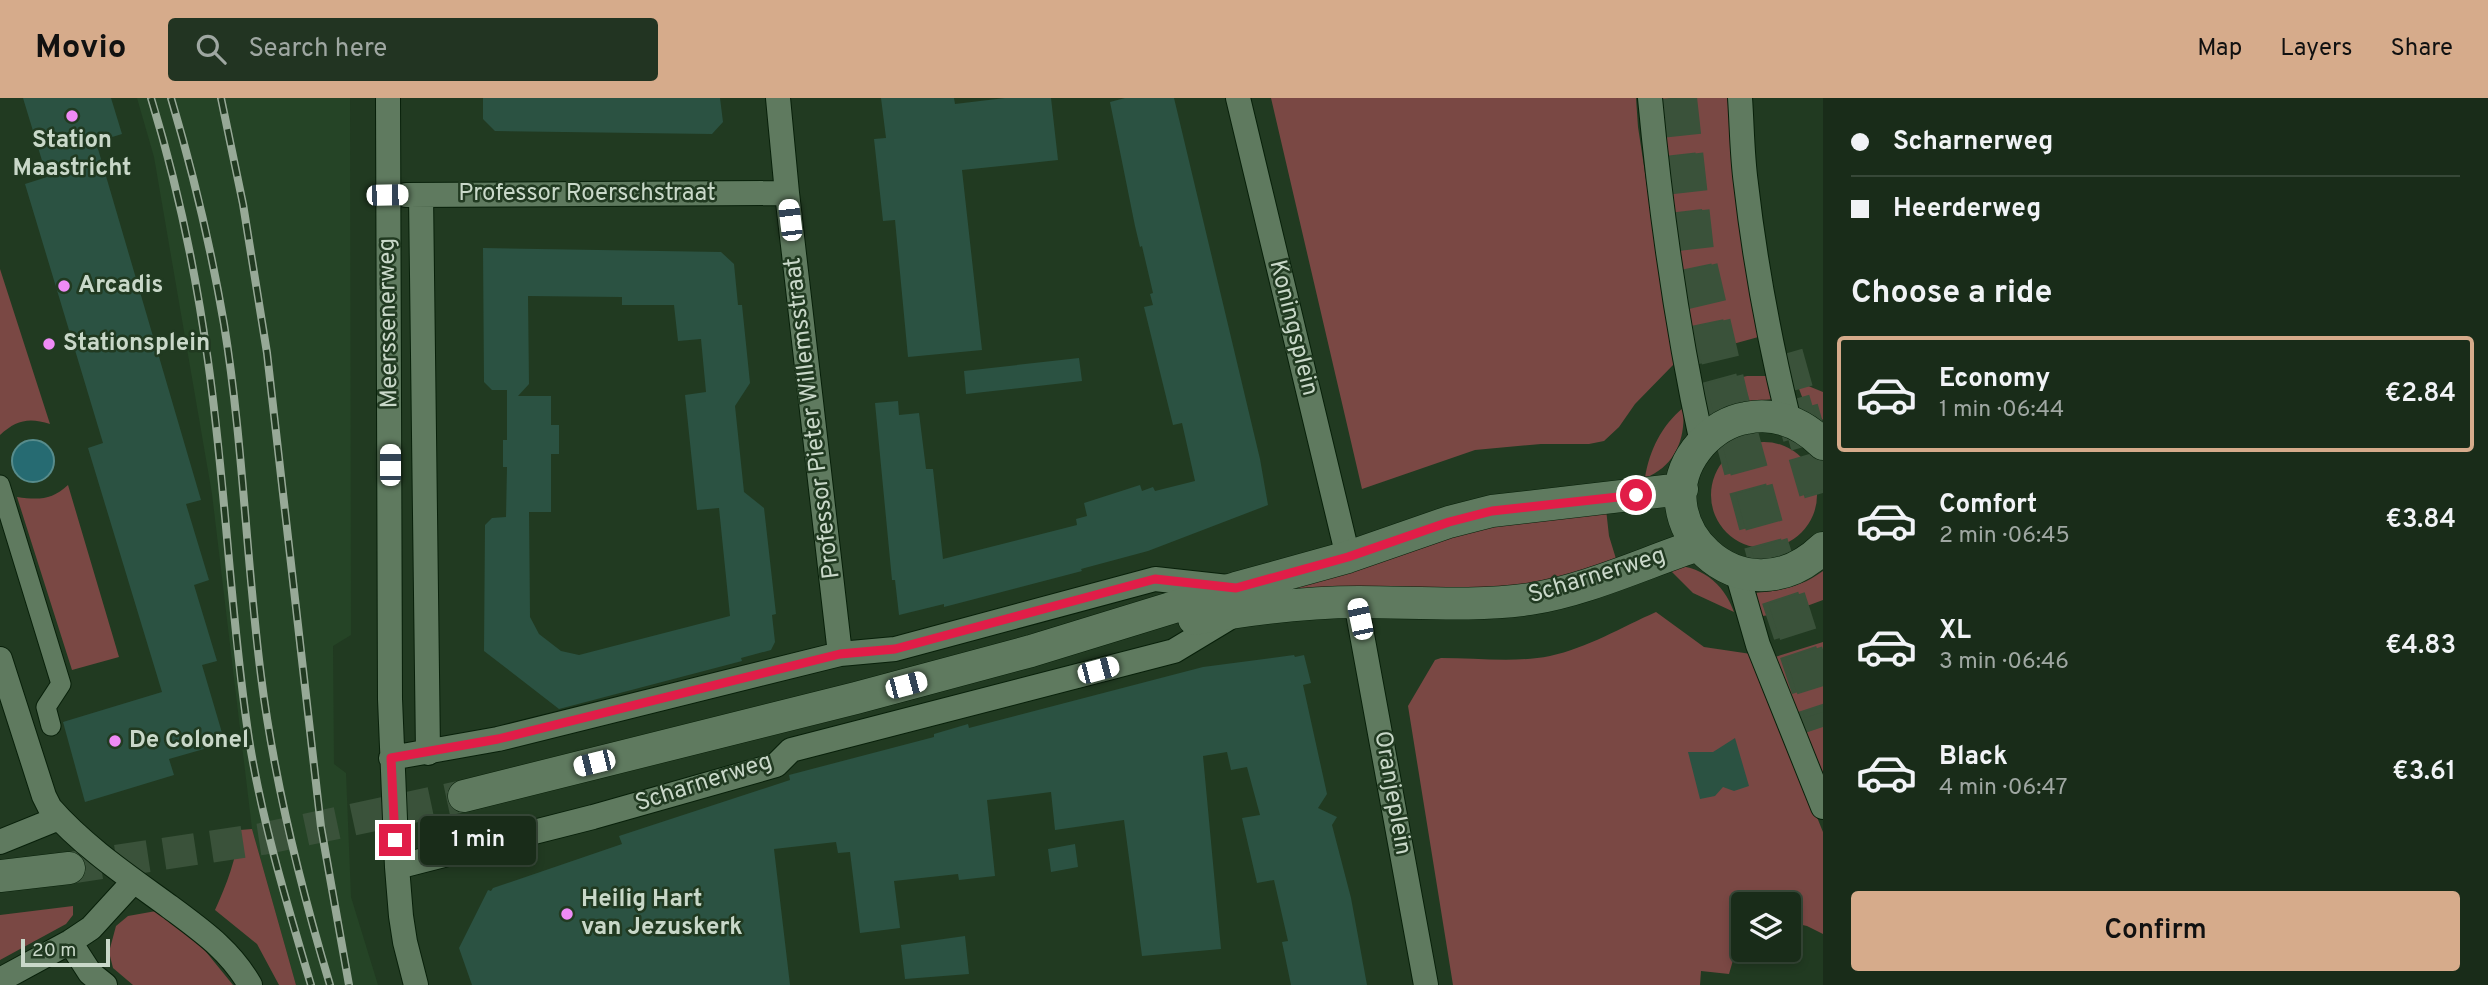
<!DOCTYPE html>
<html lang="en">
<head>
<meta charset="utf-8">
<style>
	:root { --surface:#192c19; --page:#223422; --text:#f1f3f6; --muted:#9fa7a2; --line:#374838; --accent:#d6ab8b }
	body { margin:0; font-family:Overpass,sans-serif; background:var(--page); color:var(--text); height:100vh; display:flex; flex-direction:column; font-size:26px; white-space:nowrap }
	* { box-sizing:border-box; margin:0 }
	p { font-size:23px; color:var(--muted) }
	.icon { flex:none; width:38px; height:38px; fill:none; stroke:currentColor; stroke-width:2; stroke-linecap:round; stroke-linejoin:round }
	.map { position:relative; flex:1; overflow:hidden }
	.sheet { display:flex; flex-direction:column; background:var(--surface); width:665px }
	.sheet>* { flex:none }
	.top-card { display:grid; align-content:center; height:154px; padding:0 28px; background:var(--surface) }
	.fabs { position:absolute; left:1731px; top:794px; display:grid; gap:14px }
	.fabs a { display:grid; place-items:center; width:70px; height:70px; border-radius:7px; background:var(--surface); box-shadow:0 4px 10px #0003,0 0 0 2px var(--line); font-size:35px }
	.scale { position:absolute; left:21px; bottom:18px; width:89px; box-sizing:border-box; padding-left:7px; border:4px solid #c9d8c9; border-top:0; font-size:19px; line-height:24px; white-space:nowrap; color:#c9d8c9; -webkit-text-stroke:5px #213a21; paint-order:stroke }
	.end { position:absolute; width:32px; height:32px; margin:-16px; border:9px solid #e11d48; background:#fff; box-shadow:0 0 0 4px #fff }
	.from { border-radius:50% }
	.bubble { position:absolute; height:49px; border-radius:7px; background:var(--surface); box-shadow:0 4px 10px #0003,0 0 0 2px var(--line); font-size:23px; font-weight:600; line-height:49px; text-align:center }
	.car { position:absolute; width:21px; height:42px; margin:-21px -10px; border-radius:9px; box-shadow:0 0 5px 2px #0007; background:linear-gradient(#fff 24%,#345 0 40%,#fff 0 76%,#345 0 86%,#fff 0) }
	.top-card b { display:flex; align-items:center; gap:24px; height:66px; font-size:26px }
	.top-card b+b { border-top:2px solid var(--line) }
	.top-card i { width:18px; height:18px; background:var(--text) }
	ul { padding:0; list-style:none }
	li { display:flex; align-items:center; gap:21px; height:116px; margin:0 14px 10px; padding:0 14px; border:4px solid transparent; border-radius:7px }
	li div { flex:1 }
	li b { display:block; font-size:26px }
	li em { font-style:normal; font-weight:600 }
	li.selected { border-color:var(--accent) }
	li>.icon { width:63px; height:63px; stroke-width:1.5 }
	h2 { padding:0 28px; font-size:32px; line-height:84px }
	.button { display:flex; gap:14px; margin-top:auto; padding:14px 28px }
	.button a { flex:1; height:80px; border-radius:7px; background:var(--accent); color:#111; font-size:28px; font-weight:600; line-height:80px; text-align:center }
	header { display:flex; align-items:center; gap:42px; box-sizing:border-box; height:98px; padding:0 35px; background:var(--accent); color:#111 }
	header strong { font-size:33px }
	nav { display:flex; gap:38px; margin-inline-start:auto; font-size:24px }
	.search { width:490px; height:63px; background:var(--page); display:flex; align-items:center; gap:18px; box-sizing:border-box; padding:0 24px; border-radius:7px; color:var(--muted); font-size:26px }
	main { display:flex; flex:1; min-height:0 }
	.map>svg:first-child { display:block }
	.built { fill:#254426 }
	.green { fill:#7a4844 }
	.water { fill:#266b72; stroke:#578c8c; stroke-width:2 }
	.building { fill:#2b5242; fill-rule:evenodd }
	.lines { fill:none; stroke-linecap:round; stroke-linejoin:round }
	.tertiary-tunnel { stroke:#3a523a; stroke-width:32; stroke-dasharray:32 16; stroke-linecap:butt }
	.trunk-tunnel { stroke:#3a523a; stroke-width:38; stroke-dasharray:38 19; stroke-linecap:butt }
	.motorway-tunnel { stroke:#3a523a; stroke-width:38; stroke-dasharray:38 19; stroke-linecap:butt }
	.pedestrian-casing { stroke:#08200a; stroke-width:21 }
	.minor-casing { stroke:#08200a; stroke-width:26 }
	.tertiary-casing { stroke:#08200a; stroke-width:33 }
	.pedestrian { stroke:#5f7a5f; stroke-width:19 }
	.minor { stroke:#5f7a5f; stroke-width:24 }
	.tertiary { stroke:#5f7a5f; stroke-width:32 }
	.rail-casing { stroke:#97a997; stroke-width:8 }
	.rail { stroke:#213a21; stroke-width:5; stroke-dasharray:16; stroke-linecap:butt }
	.route { stroke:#e11d48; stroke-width:9 }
	.poi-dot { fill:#ef8bf6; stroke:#213a21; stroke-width:2.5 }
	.labels { text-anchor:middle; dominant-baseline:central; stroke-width:5; stroke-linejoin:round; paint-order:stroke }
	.poi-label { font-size:24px; font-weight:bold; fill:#c9d8c9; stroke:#213a21; text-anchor:start }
	.street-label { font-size:24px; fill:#c9d8c9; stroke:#213a21 }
</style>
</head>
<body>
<header>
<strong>Movio</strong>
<div class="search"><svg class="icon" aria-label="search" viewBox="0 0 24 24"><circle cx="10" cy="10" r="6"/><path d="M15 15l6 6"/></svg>Search here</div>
<nav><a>Map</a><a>Layers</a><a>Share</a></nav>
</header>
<main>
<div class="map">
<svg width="1823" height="887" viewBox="0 0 1823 887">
	<rect width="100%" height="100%" fill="#213a21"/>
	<path class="built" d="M137,0H350L351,537L333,548L334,666L346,675L351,799L378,887H296L252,731L212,396L154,59Z"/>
	<path class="green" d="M1271,0H1636L1638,29L1674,266L1635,306L1619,329L1604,343L1589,346H1541L1475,352L1362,391Z
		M1659,0H1731L1762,238L1693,257Z
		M0,171L50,326C29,319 16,322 0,337Z
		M1747,278H1770L1774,301L1739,304L1707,319L1702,294L1722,284Z
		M1796,283L1823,294V322L1804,304Z
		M1683,310C1686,341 1675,368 1645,380C1649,353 1662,327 1683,310Z
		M1711 397a53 53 0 1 1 106 0a53 53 0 1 1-106 0Z
		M68,387L119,559L72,572L17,399C39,402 52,402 68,387Z
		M1606,411L1609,438L1617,464L1530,488L1249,497L1488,426Z
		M1665,467C1699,466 1723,483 1734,514L1693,495Z
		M1823,473V502L1788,515L1762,518L1755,495C1781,493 1801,489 1823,473Z
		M1656,514L1704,549L1751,556L1823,734V836L1807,828L1789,824L1788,807H1743L1738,845L1729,876L1701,873L1700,887H1453L1408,608L1435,562L1441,560C1477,560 1515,565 1550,558C1587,550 1622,529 1656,514Z
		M1823,544V679L1775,559Z
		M252,731L296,887H279L257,846L215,812C227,786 236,761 240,732Z
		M73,808V817L66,826L0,862V817Z
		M156,813L198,844L233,887H133L113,870L109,854L116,828L128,818Z"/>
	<path class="water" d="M12 363a21 21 0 1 1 42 0a21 21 0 1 1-42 0Z"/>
	<path class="building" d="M23,0H111L122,36L96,44L201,402L186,406L209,482L194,487L217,563L202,567L225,645L169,661L174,677L85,704L63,624L162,594L88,350L103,345L25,86L47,79Z
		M483,0H720L723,24L712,36L495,33L483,21Z
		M881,0H954L955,6L1005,0H1051L1058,62L962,72L982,252L908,259L895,122L883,123L874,41L886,40Z
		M1125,0H1174L1260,361L1268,407L1148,453L1081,471L1082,473L944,509V506L899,517L895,482H892L875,305L898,303L899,317L919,315L926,371H933L943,461L1077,427L1076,421L1087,418L1084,405L1140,387L1142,393L1153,389L1155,393L1195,383L1182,325L1173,327L1144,209L1153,207L1150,196L1153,195L1142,148L1140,149L1135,128L1110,4Z
		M483,150L721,154L734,166L738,207H742L750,285L735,308L744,394L764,410L776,516L772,517L775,544L771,552L741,560L742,563L559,611L484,553L485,427L492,420L506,419L507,369H503V342H507V292H492L484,284ZM528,198L622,199V207H674L678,243L701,241L706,294L685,297L694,383L697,412L719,410L730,518L579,557L561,553L539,536L530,519L529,414H551V356H559V327H551V298H518L529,286Z
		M1079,260L1082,283L966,296L964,273Z
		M1294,557L1295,559L1304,557L1311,585L1303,587L1327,696L1318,710L1337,719L1332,727L1351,800L1367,887H1291L1282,844L1288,843L1274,782L1257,785L1242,720L1260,717L1247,669L1231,672L1227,654L1203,658L1221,851L1142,858L1124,722L1055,732L1051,694L987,702L995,778L959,782L958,776L894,783L900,830L860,835L850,754L838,755L836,744L774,751L790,887H472L459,850L488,792L491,793L493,790L622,746L619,738L790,682L789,677L934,639V636L968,626L969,630L1203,569Z
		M1735,640L1749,688L1734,693L1723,689L1715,698L1700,701L1688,654H1713Z
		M1075,746L1078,769L1051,774L1048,751Z
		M965,838L969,876L905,881L901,847Z"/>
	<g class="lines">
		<path class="tertiary-tunnel" d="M69,770L262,741L464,698"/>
		<path class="trunk-tunnel" d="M1670,0L1686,137L1711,255L1765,454L1823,629
			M1784,256L1823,395"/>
		<path class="motorway-tunnel" d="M1678,0L1695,153L1729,299L1769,445L1823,614
			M1791,302L1823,411"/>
		<defs>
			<path id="pedestrian" d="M0,387L61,586L46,609L51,628"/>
			<path id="minor" d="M388,0L390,601L397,769L401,818L405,844L416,887
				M778,0L787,95L840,556
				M1238,0L1348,459
				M1650,0C1661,116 1677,231 1702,345
				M1740,0C1742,28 1742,57 1746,86C1755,165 1770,245 1789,323
				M406,97L787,95
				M421,97L428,655
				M1737,474L1758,547L1823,709
				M1356,504L1426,887
				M0,561L44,698L50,710C84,749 129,779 170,809C202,833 230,852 250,887
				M391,660L498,641L840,556L895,551L1155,481L1228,489
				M0,744L59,720
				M397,769L593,719L776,667L791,652L1174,553L1232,518
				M70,844L90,875L105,887
				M0,882L70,844L91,830L134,783"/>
			<path id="tertiary" d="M1823,346C1802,325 1775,314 1746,320C1728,323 1713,333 1701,346C1635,421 1742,528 1823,450
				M1194,521C1249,511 1303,504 1359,504C1415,504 1474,509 1530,501C1587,492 1644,465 1698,447
				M464,698L856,600L1031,553L1236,490L1348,459L1449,424L1492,413L1682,391
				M0,778L69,770"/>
		</defs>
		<use href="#pedestrian" class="pedestrian-casing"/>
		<use href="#minor" class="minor-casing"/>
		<use href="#tertiary" class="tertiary-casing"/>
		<use href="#pedestrian" class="pedestrian"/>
		<use href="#minor" class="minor"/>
		<use href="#tertiary" class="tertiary"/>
		<defs>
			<path id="rail" d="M151,0C177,85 196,175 208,263C226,389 230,516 249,641C262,724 287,806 311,887
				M171,0C193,74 211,150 224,226C243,343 246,461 261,578C274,682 300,787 330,887
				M221,0L243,106L267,255L321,729L349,887"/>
		</defs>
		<use href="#rail" class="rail-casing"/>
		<use href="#rail" class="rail"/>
	</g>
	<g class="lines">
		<path class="route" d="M395,742L391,660L498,641L840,556L895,551L1155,481L1236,490L1348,459L1449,424L1492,413L1636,397"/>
	</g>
	<g class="poi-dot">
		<circle cx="72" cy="18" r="7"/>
		<circle cx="64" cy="188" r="7"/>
		<circle cx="49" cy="246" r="7"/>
		<circle cx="115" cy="643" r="7"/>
		<circle cx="567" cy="816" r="7"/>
	</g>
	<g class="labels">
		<g class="poi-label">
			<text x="72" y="43" text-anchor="middle">Station<tspan x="72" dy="28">Maastricht</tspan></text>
			<text x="78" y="188">Arcadis</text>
			<text x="63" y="246">Stationsplein</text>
			<text x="129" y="643">De Colonel</text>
			<text x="581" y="802">Heilig Hart<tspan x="581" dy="28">van Jezuskerk</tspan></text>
		</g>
		<g class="street-label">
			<text x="587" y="96">Professor Roerschstraat</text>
			<text transform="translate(389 225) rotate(-91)">Meerssenerweg</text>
			<text transform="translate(1293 230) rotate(76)">Koningsplein</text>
			<text transform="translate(813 320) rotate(-97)">Professor Pieter Willemsstraat</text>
			<text transform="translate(1597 478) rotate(-17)">Scharnerweg</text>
			<text transform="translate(704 685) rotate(-18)">Scharnerweg</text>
			<text transform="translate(1392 695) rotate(80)">Oranjeplein</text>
		</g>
	</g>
</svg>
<div class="fabs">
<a><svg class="icon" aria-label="layers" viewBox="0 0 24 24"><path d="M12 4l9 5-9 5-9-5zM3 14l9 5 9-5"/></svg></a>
</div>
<div class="scale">20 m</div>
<i class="end from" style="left:1636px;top:397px"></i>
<i class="end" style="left:395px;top:742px"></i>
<div class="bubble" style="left:420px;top:718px;width:116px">1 min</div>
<i class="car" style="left:387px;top:97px;rotate:89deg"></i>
<i class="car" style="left:790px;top:122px;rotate:353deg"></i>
<i class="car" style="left:390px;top:367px;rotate:0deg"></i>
<i class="car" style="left:1360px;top:521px;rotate:348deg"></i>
<i class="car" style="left:1098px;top:572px;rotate:75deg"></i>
<i class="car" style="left:906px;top:587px;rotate:75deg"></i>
<i class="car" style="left:594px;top:665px;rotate:256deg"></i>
</div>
<section class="sheet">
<div class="top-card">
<b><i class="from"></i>Scharnerweg</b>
<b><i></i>Heerderweg</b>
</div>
<h2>Choose a ride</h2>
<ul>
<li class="selected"><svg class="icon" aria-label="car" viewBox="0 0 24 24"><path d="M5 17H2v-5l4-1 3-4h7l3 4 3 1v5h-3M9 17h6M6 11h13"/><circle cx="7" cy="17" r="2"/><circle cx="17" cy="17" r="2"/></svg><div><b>Economy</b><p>1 min · 06:44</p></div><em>€2.84</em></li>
<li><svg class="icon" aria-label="car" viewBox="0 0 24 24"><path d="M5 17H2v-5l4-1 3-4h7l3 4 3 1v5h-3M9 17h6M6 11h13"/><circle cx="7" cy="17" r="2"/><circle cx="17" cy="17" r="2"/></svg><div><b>Comfort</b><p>2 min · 06:45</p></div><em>€3.84</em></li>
<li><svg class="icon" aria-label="car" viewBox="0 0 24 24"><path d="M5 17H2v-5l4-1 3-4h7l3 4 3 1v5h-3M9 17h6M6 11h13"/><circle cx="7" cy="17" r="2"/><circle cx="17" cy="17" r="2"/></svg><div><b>XL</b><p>3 min · 06:46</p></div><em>€4.83</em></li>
<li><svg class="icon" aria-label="car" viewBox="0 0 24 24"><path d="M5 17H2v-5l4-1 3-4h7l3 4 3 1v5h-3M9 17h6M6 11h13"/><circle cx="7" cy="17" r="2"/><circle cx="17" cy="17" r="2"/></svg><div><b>Black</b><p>4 min · 06:47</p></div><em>€3.61</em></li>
</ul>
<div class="button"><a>Confirm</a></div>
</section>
</main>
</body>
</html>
